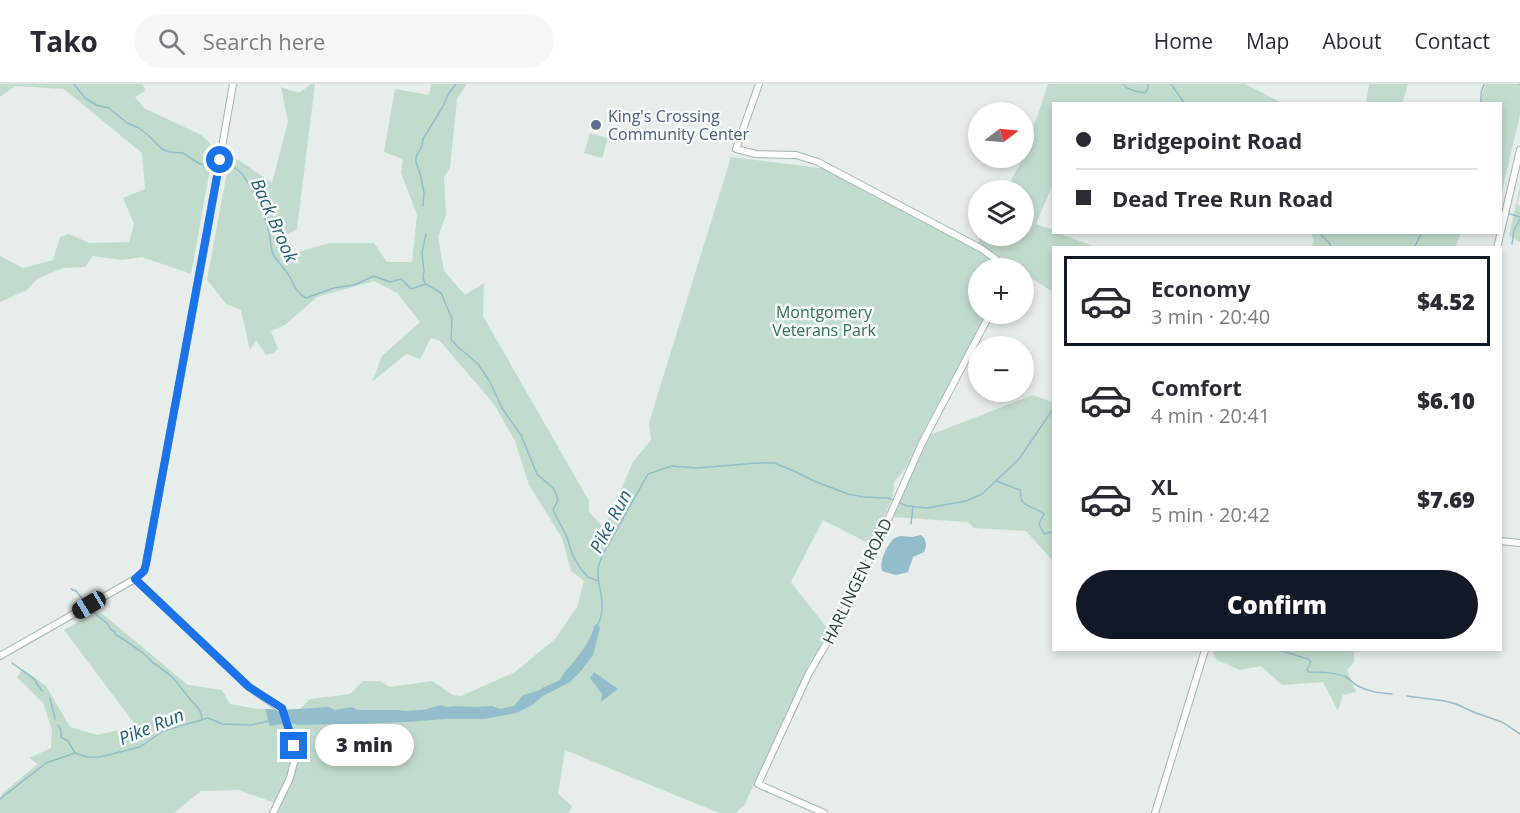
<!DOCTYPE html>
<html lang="en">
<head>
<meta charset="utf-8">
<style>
	:root { --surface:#fff; --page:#f7f7f7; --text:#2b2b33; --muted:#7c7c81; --line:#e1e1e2; --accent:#111827 }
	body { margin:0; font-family:"Open Sans",sans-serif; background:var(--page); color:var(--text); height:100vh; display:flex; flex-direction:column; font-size:22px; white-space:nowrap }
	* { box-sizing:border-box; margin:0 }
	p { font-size:20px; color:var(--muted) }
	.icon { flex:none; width:33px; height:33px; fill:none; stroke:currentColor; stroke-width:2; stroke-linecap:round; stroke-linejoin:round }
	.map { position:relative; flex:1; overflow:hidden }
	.panel { position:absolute; left:1052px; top:162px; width:450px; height:405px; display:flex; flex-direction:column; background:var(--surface); border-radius:0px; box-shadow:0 3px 9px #0003 }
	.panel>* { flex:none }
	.guide { position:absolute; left:1052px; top:18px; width:450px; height:132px; border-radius:0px; box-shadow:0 3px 9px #0003; display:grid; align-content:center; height:132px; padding:0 24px; background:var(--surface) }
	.needle { width:39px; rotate:74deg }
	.controls { position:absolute; left:968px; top:18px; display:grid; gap:12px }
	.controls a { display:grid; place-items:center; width:66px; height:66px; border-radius:50%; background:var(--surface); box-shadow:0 3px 9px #0003; font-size:30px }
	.end { position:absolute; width:27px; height:27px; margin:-14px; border:8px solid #1a73e8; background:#fff; box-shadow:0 0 0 3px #fff }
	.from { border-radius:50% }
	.bubble { position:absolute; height:42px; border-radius:21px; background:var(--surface); box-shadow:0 3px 9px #0003; font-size:20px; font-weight:800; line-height:42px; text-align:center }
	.car { position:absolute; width:18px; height:36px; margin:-18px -9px; border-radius:8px; box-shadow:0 0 4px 2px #0007; background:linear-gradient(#222 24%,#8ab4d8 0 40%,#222 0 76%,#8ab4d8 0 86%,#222 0) }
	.guide b { display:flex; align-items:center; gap:21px; height:57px; font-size:22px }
	.guide b+b { border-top:2px solid var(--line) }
	.guide i { width:15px; height:15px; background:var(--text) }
	ul { padding:10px 0 0; list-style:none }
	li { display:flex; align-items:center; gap:18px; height:90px; margin:0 12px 9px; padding:0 12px; border:3px solid transparent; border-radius:0px }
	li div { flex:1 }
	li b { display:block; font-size:22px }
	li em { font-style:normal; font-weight:800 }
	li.selected { border-color:var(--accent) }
	li>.icon { width:54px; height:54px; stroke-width:1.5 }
	.primary-button { display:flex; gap:12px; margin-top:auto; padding:12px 24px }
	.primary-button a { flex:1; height:69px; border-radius:36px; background:var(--accent); color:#fff; font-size:24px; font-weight:800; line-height:69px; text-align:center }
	header { display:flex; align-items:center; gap:36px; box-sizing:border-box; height:84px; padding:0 30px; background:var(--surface); border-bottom:2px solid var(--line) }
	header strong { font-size:28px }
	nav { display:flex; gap:33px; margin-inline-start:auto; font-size:21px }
	.search { width:420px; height:54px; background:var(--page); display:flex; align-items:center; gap:15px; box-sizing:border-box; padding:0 21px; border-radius:33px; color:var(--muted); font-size:22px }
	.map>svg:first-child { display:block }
	.green { fill:#c1dccc }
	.water { fill:#94bdcc }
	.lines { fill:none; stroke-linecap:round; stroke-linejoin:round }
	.stream { stroke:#94bdcc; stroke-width:1.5 }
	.secondary-casing { stroke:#a2b5b1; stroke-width:8 }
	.secondary { stroke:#fff; stroke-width:6 }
	.route { stroke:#1a73e8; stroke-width:8 }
	.service-dot { fill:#5c6f8a; stroke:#f6faf9; stroke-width:2 }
	.labels { text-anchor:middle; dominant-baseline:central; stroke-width:5; stroke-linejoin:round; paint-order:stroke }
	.service-label { font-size:16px; fill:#4e5e75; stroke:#f6faf9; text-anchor:start }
	.park-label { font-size:16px; fill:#357153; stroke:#f6faf9 }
	.street-label { font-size:16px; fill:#273e3a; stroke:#f6faf9 }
	.water-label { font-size:18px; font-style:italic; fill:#265e74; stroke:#f6faf9 }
</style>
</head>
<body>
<header>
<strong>Tako</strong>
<div class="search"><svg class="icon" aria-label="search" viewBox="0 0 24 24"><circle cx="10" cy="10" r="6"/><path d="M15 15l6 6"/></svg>Search here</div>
<nav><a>Home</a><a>Map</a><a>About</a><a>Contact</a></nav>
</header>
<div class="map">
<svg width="1520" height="729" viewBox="0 0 1520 729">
	<rect width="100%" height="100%" fill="#e6edeb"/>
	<path class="green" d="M0,0H143L145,7L135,13L144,24L201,51L214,63L191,190L142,173L122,176L93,172L85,183L63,184L37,195L27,206L0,218V172L23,184L53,176L60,153L69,150L89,159L129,158L134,140L123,114L145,105L142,69L64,5L15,2L0,13Z
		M311,0H315L297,145L274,158L282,173L329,159H374L387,178H412L417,131L401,89L403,75L384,68L395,5L429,11L431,0H467L457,15L450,84L444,93L446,131L438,153L444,187L465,211L484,199L483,232L589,417V428L604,444L633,378L651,356L649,339L731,73L821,84L981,167L992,175L999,184H978V230H986L921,353L906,384L894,398L893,412L872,461L823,436L791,498L830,548L809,580L745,720L736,729H719L565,666L558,710L572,722L569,729H278L281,721L238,706L201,707L174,729H0V714L3,709L38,680L29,674L51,664L52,646L43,619L17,593L23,585L46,602L70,643L97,651L136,642L64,546L98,526L188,601L222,606L230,620L258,625H300L310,615L350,610L363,597H380L390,603L432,597L453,611L461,612L515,588L555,555L577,523L584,497L571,487L562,454L529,401L515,357L494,320L440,257L431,254L420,275L406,270L372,298L382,272L420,238L397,209L374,197L317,213L285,241L271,247L278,265L273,269L266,271L256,256L250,266L241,226L226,220L207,196L230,72L240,77L272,99L288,38L281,3L299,9Z
		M1048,0H1245L1282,19L1100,20L1096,18L1094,20H1053V100L1036,140L1053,146V148L1058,149L1096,163L1053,164V208L1023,189V184H1016L978,160L981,152H1023V106H998L1010,98L1023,74Z
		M1369,0H1408L1403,17L1404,19H1366Z
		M1486,0H1520V31L1500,115V20L1479,19Z
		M590,49L608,54L602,74L584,69Z
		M1520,102V112L1517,120L1520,122V158L1509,152Z
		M1311,149H1461L1455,164L1312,163L1314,156Z
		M1033,311L1052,318H1053V477L1026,447L974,444L968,438L891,433L930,351Z
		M1215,566H1345L1354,568V578L1347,586L1356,608L1343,611L1338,627L1323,598L1282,601L1261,582L1240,586L1217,576L1213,569Z"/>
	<path class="water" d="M921,451C927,455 927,462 924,468L913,473L908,488L896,491L882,487C879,477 888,457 897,453C902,451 907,453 912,453C913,453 920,451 921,451Z
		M598,539L600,544L593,571L581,587L570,598L541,613L534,620L516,629L484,635H446L408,638L347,640L298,641L290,639L270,642L265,625L284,626L328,623L335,626L352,623L358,626H398L405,627L423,626L441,621L446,623L455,622L474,623L492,622L500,625L514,622L523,611L540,606L542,604L560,596C564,587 570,583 575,576C583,566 592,554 594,542Z
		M594,588L618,605L601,618L602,610L590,594Z"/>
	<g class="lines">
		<path class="stream" d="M74,0L85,14L96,21L109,24L127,39L139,44L149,52L162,65L169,68L183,69L200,80H216
			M1123,0C1127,6 1138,8 1145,9L1148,4V0
			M1171,0L1185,20
			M1519,0H1520
			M1481,20V9L1484,0
			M221,81C227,81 233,82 238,86C250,96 265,132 269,148C271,155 270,163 273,170C278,178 285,185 290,193C294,201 297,210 306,214L334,204L354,201L374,192L390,198L401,195L411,205L426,200L441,209L452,235L451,255L457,262L478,280L490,298L502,324L521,351L537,390L554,405L558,416L553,426L567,453L572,470L580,484L588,493L598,497
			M423,122L424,109L421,93L416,78V73L422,62L423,55L442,24L449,9L456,0
			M1507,129L1520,133
			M1321,148L1322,152L1330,160V164
			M1512,160L1514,146L1520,135
			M1414,164L1422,148
			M425,199L423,194L424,187L422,168L426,150
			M996,397L1020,406C1021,410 1020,414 1022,417C1025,423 1038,424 1044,430L1039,440L1044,450L1050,448L1053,450
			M898,418L907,422L927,424L966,417L982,410L1019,375L1053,325
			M911,440L913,423
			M71,505L76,507L85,518
			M93,528L108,540L111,546L114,547L116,551C126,556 134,563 143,569C147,572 150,576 153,579C160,583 166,588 172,593C179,600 184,608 190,615C196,622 201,625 202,635
			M598,540C608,521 597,505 598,486C598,482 601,476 602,472L648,390L672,382L697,384L757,379H774L794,387L814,397L848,410L863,413L888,414L893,416
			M1279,566L1308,575L1311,578L1307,585L1308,588C1320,588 1335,588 1346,593C1351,596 1354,600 1358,602C1369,608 1380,609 1392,610
			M12,579L34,595L42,607
			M1407,612L1445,617L1456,620L1476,629L1502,638L1520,650
			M50,614L55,635
			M58,641L61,646V653L68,657L75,669
			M0,715L46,679L75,669L87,673H100L140,663L163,647L208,634L222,640L252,641L268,637"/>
		<defs>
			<path id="secondary" d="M759,0L736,65L756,70L796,71L818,78L982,165L998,177L1003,184
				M1497,164L1520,66
				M1500,457L1520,459
				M135,495L249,603L282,626L294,658L295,674L290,694L273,729
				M0,572L135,495L141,490L145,485L204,166L233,0
				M824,729L758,700L809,589L835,545L875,465L922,359L990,230
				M1155,729L1205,566"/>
		</defs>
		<use href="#secondary" class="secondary-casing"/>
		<use href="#secondary" class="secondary"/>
	</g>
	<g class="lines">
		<path class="route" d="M220,76L146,480L144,487L135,495L249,603L282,624L294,662"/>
	</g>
	<circle class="service-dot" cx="596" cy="41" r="6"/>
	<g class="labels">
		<g class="service-label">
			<text x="608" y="32">King's Crossing<tspan x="608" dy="18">Community Center</tspan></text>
		</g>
		<g class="park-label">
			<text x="824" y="228">Montgomery<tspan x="824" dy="18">Veterans Park</tspan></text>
		</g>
		<g class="street-label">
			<text transform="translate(857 497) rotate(-64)">HARLINGEN ROAD</text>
		</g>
		<g class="water-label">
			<text transform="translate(275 136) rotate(66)">Back Brook</text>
			<text transform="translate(610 437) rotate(-62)">Pike Run</text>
			<text transform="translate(151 642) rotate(-22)">Pike Run</text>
		</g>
	</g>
</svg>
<div class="controls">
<a><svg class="needle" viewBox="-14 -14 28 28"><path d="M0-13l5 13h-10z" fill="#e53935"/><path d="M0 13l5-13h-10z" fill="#7c7c81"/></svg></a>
<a><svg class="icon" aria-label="layers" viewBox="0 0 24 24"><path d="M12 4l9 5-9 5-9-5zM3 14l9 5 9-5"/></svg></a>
<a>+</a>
<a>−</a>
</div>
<i class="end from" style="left:220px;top:76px"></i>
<i class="end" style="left:294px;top:662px"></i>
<div class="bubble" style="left:315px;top:640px;width:99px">3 min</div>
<i class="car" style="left:89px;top:521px;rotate:239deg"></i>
<div class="guide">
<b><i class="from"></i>Bridgepoint Road</b>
<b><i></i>Dead Tree Run Road</b>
</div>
<section class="panel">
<ul>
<li class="selected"><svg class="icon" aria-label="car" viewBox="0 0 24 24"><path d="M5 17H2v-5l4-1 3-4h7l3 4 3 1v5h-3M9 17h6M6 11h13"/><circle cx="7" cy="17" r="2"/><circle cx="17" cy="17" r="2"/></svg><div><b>Economy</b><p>3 min · 20:40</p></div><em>$4.52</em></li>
<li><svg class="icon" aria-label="car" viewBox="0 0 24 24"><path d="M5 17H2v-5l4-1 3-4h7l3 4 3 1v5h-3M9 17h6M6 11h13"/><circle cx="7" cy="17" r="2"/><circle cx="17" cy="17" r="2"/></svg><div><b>Comfort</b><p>4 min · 20:41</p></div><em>$6.10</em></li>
<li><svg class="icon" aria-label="car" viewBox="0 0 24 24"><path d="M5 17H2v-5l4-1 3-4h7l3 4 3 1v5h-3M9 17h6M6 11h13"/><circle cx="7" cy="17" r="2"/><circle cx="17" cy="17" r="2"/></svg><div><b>XL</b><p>5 min · 20:42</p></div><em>$7.69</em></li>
</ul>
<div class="primary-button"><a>Confirm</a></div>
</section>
</div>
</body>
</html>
